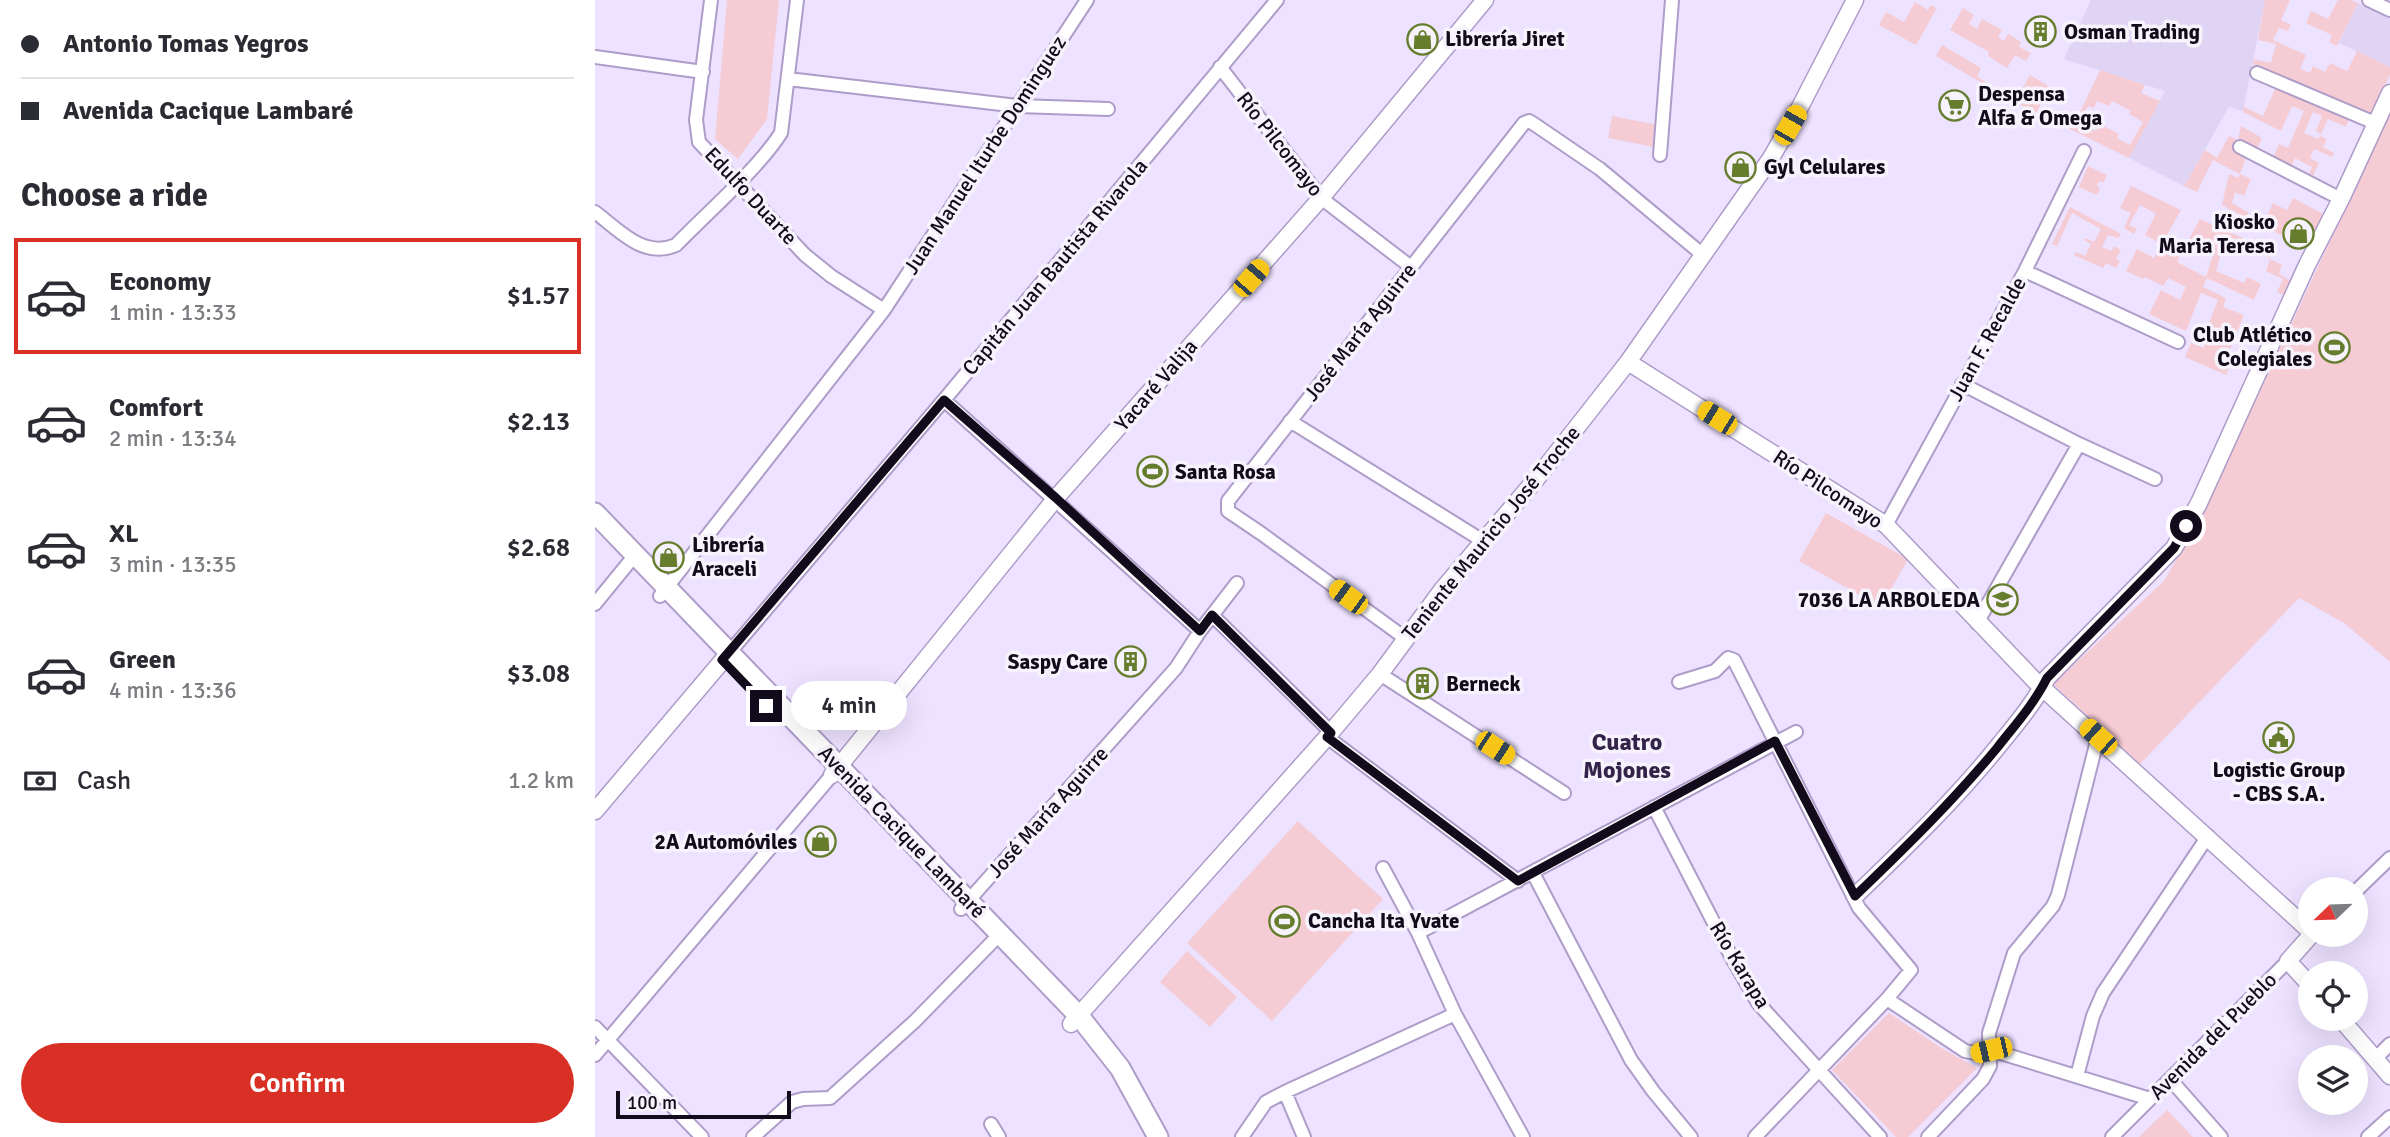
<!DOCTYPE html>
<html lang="en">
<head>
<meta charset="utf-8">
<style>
	:root { --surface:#fff; --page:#f2f2f3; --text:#2b2b33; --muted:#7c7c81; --line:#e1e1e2; --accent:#d93025 }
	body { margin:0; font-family:Signika,sans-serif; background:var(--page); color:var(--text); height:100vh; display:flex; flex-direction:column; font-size:26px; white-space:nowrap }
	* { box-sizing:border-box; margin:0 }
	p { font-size:23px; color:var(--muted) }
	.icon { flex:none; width:38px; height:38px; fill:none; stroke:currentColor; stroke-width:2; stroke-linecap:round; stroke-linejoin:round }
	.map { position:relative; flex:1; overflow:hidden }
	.panel { display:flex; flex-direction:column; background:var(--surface); width:595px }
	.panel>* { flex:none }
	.hud { display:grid; align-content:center; height:154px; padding:0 21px; background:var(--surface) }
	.needle { width:46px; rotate:247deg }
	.controls { position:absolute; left:1703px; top:877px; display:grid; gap:14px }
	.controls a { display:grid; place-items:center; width:70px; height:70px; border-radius:50%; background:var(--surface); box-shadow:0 7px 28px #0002; font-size:35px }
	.scale { position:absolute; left:21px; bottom:18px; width:175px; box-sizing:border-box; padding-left:7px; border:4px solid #120b1b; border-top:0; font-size:19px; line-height:24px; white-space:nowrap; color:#120b1b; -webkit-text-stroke:5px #f6f3fc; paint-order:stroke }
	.end { position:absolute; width:32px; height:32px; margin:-16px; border:9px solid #120b1b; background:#fff; box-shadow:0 0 0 4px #fff }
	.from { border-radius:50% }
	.bubble { position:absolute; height:49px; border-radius:24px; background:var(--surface); box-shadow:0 7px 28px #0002; font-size:23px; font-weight:600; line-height:49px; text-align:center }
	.car { position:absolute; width:21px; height:42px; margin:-21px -10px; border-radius:9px; box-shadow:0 0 5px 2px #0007; background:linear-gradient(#f5c518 24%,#345 0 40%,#f5c518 0 76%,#345 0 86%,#f5c518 0) }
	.hud b { display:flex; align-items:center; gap:24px; height:66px; font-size:26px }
	.hud b+b { border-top:2px solid var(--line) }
	.hud i { width:18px; height:18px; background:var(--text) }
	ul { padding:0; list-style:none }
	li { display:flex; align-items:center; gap:21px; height:116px; margin:0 14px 10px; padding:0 7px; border:4px solid transparent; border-radius:0px }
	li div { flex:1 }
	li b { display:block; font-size:26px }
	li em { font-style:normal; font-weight:600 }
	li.selected { border-color:var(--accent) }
	li>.icon { width:63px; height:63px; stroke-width:1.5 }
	h2 { padding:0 21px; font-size:32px; line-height:84px }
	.pay { display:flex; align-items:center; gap:18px; height:77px; padding:0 21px; font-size:26px }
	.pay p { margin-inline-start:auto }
	.action { display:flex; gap:14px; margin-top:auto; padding:14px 21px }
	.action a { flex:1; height:80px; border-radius:42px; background:var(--accent); color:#fff; font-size:28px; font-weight:600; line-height:80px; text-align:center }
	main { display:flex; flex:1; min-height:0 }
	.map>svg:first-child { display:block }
	.built { fill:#e0d4f5 }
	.green { fill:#f5cbd4; fill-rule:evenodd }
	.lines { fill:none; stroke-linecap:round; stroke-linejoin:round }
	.minor-casing { stroke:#ae9cc9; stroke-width:16 }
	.tertiary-casing { stroke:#ae9cc9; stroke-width:19 }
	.primary-casing { stroke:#ae9cc9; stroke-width:23 }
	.minor { stroke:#fff; stroke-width:12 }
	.tertiary { stroke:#fff; stroke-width:16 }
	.primary { stroke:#fff; stroke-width:19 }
	.route { stroke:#120b1b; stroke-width:9 }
	.labels { text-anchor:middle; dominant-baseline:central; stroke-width:7; stroke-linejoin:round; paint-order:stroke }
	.poi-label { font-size:21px; font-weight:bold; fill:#120b1b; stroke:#f6f3fc; text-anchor:start }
	.street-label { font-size:21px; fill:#120b1b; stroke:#f6f3fc }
	.quarter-label { font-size:24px; font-weight:bold; fill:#332348; stroke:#f6f3fc }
</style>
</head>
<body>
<main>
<section class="panel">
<div class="hud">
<b><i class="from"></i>Antonio Tomas Yegros</b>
<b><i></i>Avenida Cacique Lambaré</b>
</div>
<h2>Choose a ride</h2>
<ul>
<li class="selected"><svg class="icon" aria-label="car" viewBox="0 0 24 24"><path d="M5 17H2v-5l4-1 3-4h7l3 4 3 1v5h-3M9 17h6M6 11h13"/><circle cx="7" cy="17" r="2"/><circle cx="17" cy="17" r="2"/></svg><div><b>Economy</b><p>1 min · 13:33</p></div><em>$1.57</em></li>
<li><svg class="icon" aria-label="car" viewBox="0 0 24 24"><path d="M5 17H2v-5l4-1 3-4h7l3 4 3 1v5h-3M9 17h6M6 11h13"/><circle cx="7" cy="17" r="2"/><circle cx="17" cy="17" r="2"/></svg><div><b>Comfort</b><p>2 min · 13:34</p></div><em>$2.13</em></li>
<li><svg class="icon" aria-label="car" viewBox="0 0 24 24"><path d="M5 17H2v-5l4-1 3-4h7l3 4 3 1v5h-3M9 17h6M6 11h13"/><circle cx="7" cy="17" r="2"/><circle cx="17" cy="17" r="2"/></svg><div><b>XL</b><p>3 min · 13:35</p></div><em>$2.68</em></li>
<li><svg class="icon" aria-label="car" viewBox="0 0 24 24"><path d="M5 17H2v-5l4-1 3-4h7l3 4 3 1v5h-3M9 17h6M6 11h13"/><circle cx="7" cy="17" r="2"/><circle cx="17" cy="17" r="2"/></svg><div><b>Green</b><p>4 min · 13:36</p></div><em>$3.08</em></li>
</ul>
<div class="pay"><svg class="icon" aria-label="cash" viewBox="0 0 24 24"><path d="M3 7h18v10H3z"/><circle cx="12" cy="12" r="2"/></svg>Cash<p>1.2 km</p></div>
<div class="action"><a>Confirm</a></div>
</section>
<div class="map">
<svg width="1795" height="1137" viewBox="0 0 1795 1137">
	<rect width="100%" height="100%" fill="#ede2ff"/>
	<path class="built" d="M1496,0H1670L1648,111L1634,107L1589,186L1534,158L1570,91L1469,59Z
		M1763,3L1795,19V67L1744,43Z"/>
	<path class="green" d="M132,0H184L172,119L143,159L120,139Z
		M1670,0H1695L1686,20L1696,25L1693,31L1684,28L1678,40L1711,55L1705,69L1715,73L1718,66L1730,72L1735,63L1752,71L1762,51L1795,67V75L1775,117L1658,64V59L1676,63L1681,44L1663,40Z
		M1743,0H1756L1763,3L1742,46L1734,42L1737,35L1711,23L1716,11L1733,19Z
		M1320,2L1333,10L1336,5L1342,8L1321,45L1284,25L1291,12L1309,22Z
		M1368,8L1379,15L1374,24L1382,29L1387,19L1407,30L1403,37L1409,41L1413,34L1426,42L1424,47L1436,53L1431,61L1420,55L1412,68L1393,56L1394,52L1355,30Z
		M1347,45L1386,68L1382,77L1401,88L1399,90L1341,56Z
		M1505,70L1550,85L1546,93L1565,101L1534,158L1459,121L1461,117L1479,125ZM1502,101L1514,106L1517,101L1536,111L1534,114L1548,122L1535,145L1522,138L1524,134L1505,124L1501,131L1485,123L1493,106L1499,108Z
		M1435,75L1455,87L1441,113L1420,102Z
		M1681,87L1754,119L1751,127L1733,119L1726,134L1721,131L1727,116L1718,112L1709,133L1723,139L1725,136L1732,139L1728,147L1739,153L1737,157L1719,149L1715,158L1724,163L1716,180L1712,178L1717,167L1700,158L1695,169L1677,160L1684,144L1693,148L1709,111L1697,106L1686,131L1648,112L1649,107L1668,116Z
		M1795,112V662L1749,623L1704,598L1545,764L1458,684L1570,580L1621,486Z
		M1017,116L1063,125L1059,147L1013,138Z
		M1646,126L1667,138L1661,151L1652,155L1645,174L1656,179L1649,196L1640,192L1637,203L1654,213L1651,218L1627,205L1634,174L1643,178L1645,174L1618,160L1602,192L1589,186L1610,150L1622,158L1634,136L1643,140Z
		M1493,166L1512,175L1508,183L1504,181L1502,186L1505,188L1502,195L1484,187Z
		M1536,186L1586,210L1567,244L1585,255L1582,262L1611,277L1618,255L1593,241L1605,219L1677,251L1675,258L1629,243L1621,271L1649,283L1652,277L1666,284L1659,300L1612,278L1608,287L1631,298L1628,307L1649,315L1633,354L1639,357L1631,375L1590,357L1596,343L1609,348L1612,340L1608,338L1623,300L1606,293L1591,331L1554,314L1566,290L1585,300L1591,287L1573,278L1568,286L1550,277L1548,279L1531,271L1542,249L1559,258L1566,244L1550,235L1561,214L1545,205L1534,225L1542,229L1539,234L1529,228L1536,213L1525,208Z
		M1698,198L1730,215L1721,233L1694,219L1686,235L1667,226L1678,203L1692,210Z
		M1475,207L1526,234L1523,238L1513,235L1507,247L1516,251L1519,246L1526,250L1521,259L1525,261L1521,268L1511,263L1508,268L1479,255L1481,252L1490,256L1496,244L1489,240V238L1499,242L1506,229L1477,213L1462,246L1457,244Z
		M1675,259L1687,265L1684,274L1696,281L1689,295L1682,292L1688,279L1671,271Z
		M1231,513L1313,559L1286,607L1204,561Z
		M703,821L788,899L677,1021L592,943Z
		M592,951L642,997L615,1027L565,982Z
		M1294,1013L1348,1049L1382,1068L1313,1137H1301L1237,1070Z
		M1572,1110L1598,1137H1544Z"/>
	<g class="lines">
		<defs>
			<path id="minor" d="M116,0L101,120L104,142L210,255L236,276L289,310
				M1774,0L1795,10
				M0,57L108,72
				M625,67L726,198L816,267
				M1662,73L1780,123
				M193,79L423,106L513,109
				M1645,147L1746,199
				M1065,155L1077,0
				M0,212C25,231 49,259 81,245C113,212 161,171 186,133L202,0
				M1430,271L1583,342
				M1367,384L1484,444L1560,479
				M349,400L605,631
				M695,421L888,541
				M1291,525L1430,271L1489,151
				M65,596L289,310L492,0
				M0,604L40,555
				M617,615L736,732
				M1382,623L1484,444
				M810,638L667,534L633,511V501L929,123L934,121L939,124L1005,169L1108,255
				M134,653L349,400L682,0
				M785,674L969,793
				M1084,682L1120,671L1133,658L1139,660L1264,908L1316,970L1292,999L1160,1137
				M732,737L923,881
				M1059,807L1137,958L1163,1003L1285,1137
				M788,868L823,933L860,1014L928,1137
				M938,873L1036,1060L1058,1091L1096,1137
				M1760,892L1795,858
				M366,909L581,668L605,631L642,583
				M823,933L1201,732
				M1292,999L1370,1051L1380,1053L1396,1050L1555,1099
				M0,1027L107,1137
				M0,1055L237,775
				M1781,1058L1795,1044
				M1482,1076L1498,1016L1508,993L1613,836
				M1575,1079L1626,1137
				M690,1092L709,1137
				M396,1124L404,1137
				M158,1137L197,1102L208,1099L235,1098L320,1021L405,934
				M647,1137L671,1102L690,1092L860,1014
				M1333,1137L1388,1079L1395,1066L1394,1033L1419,953L1458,906L1463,895L1503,737
				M1517,1137L1693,961
				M1773,1137L1795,1117"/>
			<path id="tertiary" d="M1033,362L1291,525L1442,683L1715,931
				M237,775L461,498L726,198L890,0
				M0,811L134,653
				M1260,896C1311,847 1361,799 1405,744C1423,722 1439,703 1452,678L1579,548L1604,503L1712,265L1747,197L1795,93
				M1715,985L1693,961L1717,934
				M1745,1018L1795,1076
				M476,1024L732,737L785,674L847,590L942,478L1033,362L1176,158L1204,109L1260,0"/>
			<path id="primary" d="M0,513L484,1016L525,1068L563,1137"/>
		</defs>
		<use href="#minor" class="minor-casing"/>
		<use href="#tertiary" class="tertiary-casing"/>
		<use href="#primary" class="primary-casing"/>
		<use href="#minor" class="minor"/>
		<use href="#tertiary" class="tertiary"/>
		<use href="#primary" class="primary"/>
	</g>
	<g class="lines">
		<path class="route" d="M171,706L127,660L349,400L461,498L605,631L617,615L736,733L732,737L923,881L1180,741L1260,896C1310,848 1358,801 1402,748C1420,725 1439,704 1452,678L1579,548L1591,526"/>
	</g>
	<defs>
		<symbol id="building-ring" viewBox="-11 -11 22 22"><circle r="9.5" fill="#f6f3fc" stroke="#677d2e" stroke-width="1.5"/><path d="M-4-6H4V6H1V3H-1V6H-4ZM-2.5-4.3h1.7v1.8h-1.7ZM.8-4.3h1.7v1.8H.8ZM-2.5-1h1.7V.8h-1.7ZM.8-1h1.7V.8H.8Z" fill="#677d2e"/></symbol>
		<symbol id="shop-ring" viewBox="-11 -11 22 22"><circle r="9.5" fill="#f6f3fc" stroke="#677d2e" stroke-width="1.5"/><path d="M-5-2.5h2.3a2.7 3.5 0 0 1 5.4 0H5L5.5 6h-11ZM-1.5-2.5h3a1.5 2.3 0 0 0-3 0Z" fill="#677d2e"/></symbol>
		<symbol id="supermarket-ring" viewBox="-11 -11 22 22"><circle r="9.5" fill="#f6f3fc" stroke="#677d2e" stroke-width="1.5"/><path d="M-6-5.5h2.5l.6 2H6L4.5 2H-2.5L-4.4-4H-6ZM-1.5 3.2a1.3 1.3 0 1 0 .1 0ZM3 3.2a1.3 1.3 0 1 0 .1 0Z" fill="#677d2e"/></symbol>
		<symbol id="stadium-ring" viewBox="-11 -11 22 22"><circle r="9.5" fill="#f6f3fc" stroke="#677d2e" stroke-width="1.5"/><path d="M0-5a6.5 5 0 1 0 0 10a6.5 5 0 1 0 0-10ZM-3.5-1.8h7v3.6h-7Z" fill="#677d2e"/></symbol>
		<symbol id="school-ring" viewBox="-11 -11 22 22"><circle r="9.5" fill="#f6f3fc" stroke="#677d2e" stroke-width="1.5"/><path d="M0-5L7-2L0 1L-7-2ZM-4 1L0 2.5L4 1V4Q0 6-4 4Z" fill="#677d2e"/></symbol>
		<symbol id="civic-ring" viewBox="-11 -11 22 22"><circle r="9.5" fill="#f6f3fc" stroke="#677d2e" stroke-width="1.5"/><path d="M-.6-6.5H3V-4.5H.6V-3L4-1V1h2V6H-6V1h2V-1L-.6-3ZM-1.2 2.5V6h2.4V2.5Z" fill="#677d2e"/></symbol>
	</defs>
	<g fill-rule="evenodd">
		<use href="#building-ring" x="1428" y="14" width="35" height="35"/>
		<use href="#shop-ring" x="810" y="22" width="35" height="35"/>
		<use href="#supermarket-ring" x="1342" y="88" width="35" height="35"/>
		<use href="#shop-ring" x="1128" y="150" width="35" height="35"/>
		<use href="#shop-ring" x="1686" y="216" width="35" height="35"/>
		<use href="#stadium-ring" x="1722" y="330" width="35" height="35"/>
		<use href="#stadium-ring" x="540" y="454" width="35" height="35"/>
		<use href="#shop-ring" x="56" y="540" width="35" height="35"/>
		<use href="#school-ring" x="1390" y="582" width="35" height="35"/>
		<use href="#building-ring" x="518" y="644" width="35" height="35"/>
		<use href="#building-ring" x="810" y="666" width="35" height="35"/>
		<use href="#civic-ring" x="1666" y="720" width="35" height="35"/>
		<use href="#shop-ring" x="208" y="824" width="35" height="35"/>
		<use href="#stadium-ring" x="672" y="904" width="35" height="35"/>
	</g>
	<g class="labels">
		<g class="poi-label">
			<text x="1469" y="32">Osman Trading</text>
			<text x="850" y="39">Librería Jiret</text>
			<text x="1383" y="94">Despensa<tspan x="1383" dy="24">Alfa &amp; Omega</tspan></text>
			<text x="1169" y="167">Gyl Celulares</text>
			<text x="1680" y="222" text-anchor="end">Kiosko<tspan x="1680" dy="24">Maria Teresa</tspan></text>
			<text x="1717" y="335" text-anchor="end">Club Atlético<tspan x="1717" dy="24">Colegiales</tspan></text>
			<text x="580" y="472">Santa Rosa</text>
			<text x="97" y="545">Librería<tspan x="97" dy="24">Araceli</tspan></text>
			<text x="1385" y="600" text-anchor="end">7036 LA ARBOLEDA</text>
			<text x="513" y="662" text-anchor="end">Saspy Care</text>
			<text x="851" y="684">Berneck</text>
			<text x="1684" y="770" text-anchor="middle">Logistic Group<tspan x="1684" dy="24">- CBS S.A.</tspan></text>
			<text x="202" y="842" text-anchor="end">2A Automóviles</text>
			<text x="713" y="921">Cancha Ita Yvate</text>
		</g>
		<g class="street-label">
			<text transform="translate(685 144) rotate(52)">Río Pilcomayo</text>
			<text transform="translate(390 155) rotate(-57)">Juan Manuel Iturbe Dominguez</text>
			<text transform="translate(156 196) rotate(47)">Edulfo Duarte</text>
			<text transform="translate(460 267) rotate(-50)">Capitán Juan Bautista Rivarola</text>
			<text transform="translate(765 332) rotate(-52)">José María Aguirre</text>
			<text transform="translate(1392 339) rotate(-61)">Juan F. Recalde</text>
			<text transform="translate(561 385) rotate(-49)">Yacaré Valija</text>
			<text transform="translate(1233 489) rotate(33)">Río Pilcomayo</text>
			<text transform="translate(896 533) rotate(-51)">Teniente Mauricio José Troche</text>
			<text transform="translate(453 812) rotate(-48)">José María Aguirre</text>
			<text transform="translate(307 832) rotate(46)">Avenida Cacique Lambaré</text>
			<text transform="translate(1145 965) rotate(59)">Río Karapa</text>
			<text transform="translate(1618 1036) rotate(-45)">Avenida del Pueblo</text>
		</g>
		<g class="quarter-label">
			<text x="1032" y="742">Cuatro<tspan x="1032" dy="28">Mojones</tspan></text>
		</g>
	</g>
</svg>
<div class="controls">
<a><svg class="needle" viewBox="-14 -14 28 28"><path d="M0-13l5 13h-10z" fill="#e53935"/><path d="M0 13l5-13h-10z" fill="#7c7c81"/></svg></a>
<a><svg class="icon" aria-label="locate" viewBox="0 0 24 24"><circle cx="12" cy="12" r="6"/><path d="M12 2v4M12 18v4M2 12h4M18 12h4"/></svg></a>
<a><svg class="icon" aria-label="layers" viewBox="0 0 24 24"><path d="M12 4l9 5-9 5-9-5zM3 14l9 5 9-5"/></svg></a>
</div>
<div class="scale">100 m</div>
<i class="end from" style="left:1591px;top:526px"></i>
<i class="end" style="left:171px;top:706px"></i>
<div class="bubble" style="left:196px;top:681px;width:116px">4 min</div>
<i class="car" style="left:1195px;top:125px;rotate:30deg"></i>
<i class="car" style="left:656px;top:278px;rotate:41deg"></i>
<i class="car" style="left:1122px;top:418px;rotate:302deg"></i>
<i class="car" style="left:753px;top:597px;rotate:306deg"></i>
<i class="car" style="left:1503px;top:737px;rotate:312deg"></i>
<i class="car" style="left:900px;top:748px;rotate:123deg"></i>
<i class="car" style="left:1396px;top:1050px;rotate:257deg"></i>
</div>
</main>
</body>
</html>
